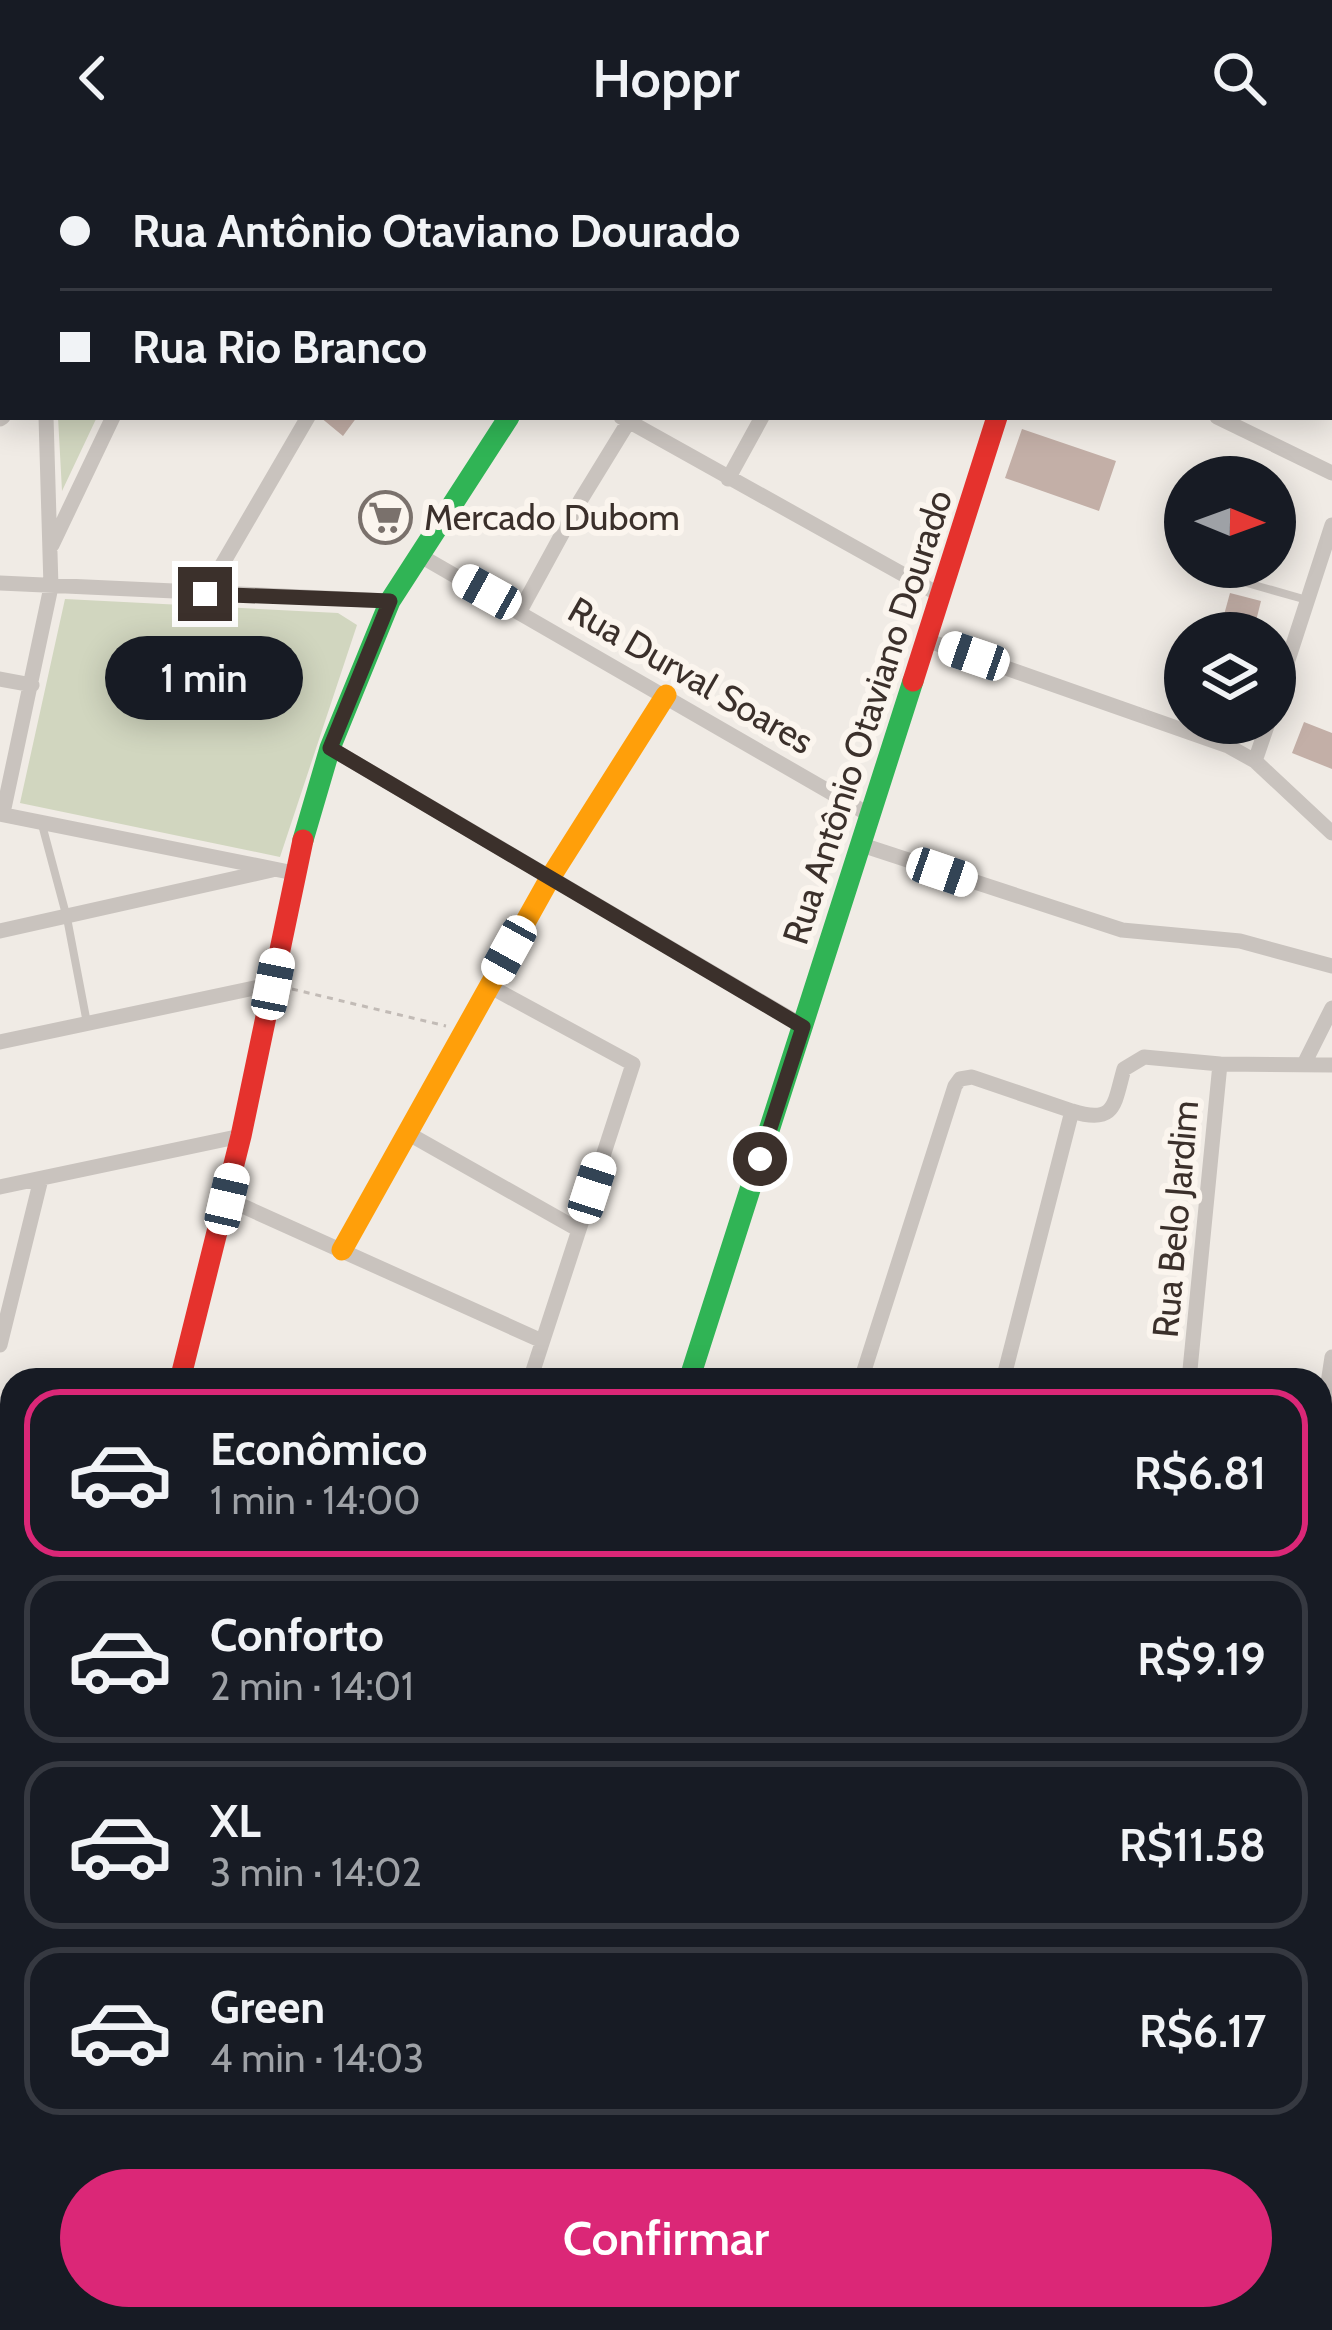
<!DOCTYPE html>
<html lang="pt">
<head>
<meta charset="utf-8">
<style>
	:root { --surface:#171b24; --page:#20242c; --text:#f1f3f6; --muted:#9ea1a6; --line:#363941; --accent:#db2777 }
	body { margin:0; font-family:Cabin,sans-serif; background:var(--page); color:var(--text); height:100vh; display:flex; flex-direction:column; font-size:45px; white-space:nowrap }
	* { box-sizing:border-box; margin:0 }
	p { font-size:39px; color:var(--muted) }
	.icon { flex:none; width:66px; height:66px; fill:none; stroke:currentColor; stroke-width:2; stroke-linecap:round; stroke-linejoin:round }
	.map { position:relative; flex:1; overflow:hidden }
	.side { position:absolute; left:0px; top:1212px; width:1332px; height:963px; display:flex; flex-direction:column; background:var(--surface); border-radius:36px 36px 0 0; box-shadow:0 6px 30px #0003 }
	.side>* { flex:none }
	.guide { position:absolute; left:0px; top:0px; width:1332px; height:264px; box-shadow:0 6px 30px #0003; display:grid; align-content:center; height:264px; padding:0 60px; background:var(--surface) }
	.needle { width:78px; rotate:91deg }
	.tools { position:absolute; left:1164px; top:300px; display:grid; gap:24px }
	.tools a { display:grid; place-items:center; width:132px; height:132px; border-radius:50%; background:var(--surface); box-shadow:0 6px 30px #0003; font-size:60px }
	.end { position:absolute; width:54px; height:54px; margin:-27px; border:15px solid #3b302b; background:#fff; box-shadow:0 0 0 6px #fff }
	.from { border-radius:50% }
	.bubble { position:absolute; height:84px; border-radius:42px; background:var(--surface); box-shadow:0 6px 30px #0003; font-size:39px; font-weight:600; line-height:84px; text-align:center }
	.car { position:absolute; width:36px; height:72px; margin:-36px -18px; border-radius:15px; box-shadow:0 0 9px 3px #0007; background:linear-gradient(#fff 24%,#345 0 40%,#fff 0 76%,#345 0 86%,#fff 0) }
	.guide b { display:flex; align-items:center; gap:42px; height:114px; font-size:45px }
	.guide b+b { border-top:3px solid var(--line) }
	.guide i { width:30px; height:30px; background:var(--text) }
	ul { padding:21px 0 0; list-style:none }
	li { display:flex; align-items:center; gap:36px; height:168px; margin:0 24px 18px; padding:0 36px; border:6px solid var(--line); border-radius:36px }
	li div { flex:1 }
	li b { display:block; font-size:45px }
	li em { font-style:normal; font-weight:600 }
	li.selected { border-color:var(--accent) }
	li>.icon { width:108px; height:108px; stroke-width:1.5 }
	.cta { display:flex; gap:24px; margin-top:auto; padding:24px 60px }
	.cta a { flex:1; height:138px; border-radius:72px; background:var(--accent); color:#fff; font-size:48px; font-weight:600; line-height:138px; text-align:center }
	header { display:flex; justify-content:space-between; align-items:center; height:156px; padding:0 60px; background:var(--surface); font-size:54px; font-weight:600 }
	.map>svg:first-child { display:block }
	.green { fill:#d1d6bf }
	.building { fill:#c3afa7 }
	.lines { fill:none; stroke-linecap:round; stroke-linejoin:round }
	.path { stroke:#c2bbb6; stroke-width:3; stroke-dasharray:6 6; stroke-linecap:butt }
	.lane { stroke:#c9c3be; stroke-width:8 }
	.street { stroke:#c9c3be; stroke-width:15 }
	.fast { stroke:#30b455; stroke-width:21 }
	.slow { stroke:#ff9f0a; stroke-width:21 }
	.jam { stroke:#e5322d; stroke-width:21 }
	.route { stroke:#3b302b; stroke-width:15 }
	.labels { text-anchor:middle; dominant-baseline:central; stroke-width:12; stroke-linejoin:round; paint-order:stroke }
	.poi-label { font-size:36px; fill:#3b302b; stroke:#fbf5ee; text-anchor:start }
	.street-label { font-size:36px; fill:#3b302b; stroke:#fbf5ee }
</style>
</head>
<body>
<header><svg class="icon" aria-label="back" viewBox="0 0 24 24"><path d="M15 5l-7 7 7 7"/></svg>Hoppr<svg class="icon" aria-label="search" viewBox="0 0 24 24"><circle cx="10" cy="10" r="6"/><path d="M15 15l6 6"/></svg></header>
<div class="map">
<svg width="1332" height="2174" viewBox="0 0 1332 2174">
	<rect width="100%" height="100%" fill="#f0ebe5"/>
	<path class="green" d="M58,261H97L62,335Z
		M65,443L338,457L357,469L280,701L20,647Z
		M1332,1232V1406L1320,1404V1310Z"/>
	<path class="building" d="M320,261H357L343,280Z
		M1022,273L1116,305L1099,355L1005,322Z
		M1230,437L1261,445L1253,477H1219Z
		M1304,566L1332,577V613L1292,597Z"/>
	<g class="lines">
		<path class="path" d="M292,833L446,870
			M870,2174L873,2163"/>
		<path class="lane" d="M1247,427L1307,444
			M41,665L67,762L87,867"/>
		<path class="street" d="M34,0V3
			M110,0L115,3
			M1036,0L1042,3
			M1327,0L1332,2
			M234,3L236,0
			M452,3L453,0
			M801,3L803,0
			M1083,3L1084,0
			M1278,3L1279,0
			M621,261L940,439
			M1217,261L1332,317
			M0,263L3,261
			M728,323L762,261
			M52,389L113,261
			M419,399L868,658
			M0,427L390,445
			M205,438L308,261
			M520,455L580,345L629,265
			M929,485L1228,590L1255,605L1332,677
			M0,523L32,529
			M1275,544L1332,369
			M330,592L803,870
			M1255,605L1268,567
			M3,657L51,431L46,261
			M0,658L294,717
			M859,688L1122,774L1240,785L1332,810
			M0,775L272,714
			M489,830L633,908L530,1224
			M0,886L273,828
			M1305,906L1332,852
			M409,978L579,1074
			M0,1031L241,980
			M227,1043L542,1185
			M0,1189L41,1023
			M861,1224L955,930L960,923L972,921L1072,955
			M1003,1224L1072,955C1116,969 1114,948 1124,913L1144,901L1220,908L1332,909
			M1189,1224L1220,908
			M1320,1280L1332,1201
			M1320,1407L1332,1409
			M0,1413L12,1410
			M1320,1591L1332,1594
			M0,1607L12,1611
			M1320,1834L1332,1838
			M0,2044L12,2050
			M248,2163L271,2174
			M604,2163L627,2174
			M738,2163L739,2174
			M964,2163L1008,2174
			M394,2174L398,2163
			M665,2174L669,2163
			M1055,2174L1058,2163"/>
		<path class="fast" d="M303,684L330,592L390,445L509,261
			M689,1224L913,525
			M1320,2104L1332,2063"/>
		<path class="slow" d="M681,3L683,0
			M342,1094L550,722L666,539"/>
		<path class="jam" d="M913,525L997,261
			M180,1224L241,980L303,684
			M0,1866L12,1822
			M1299,2174L1303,2163"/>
	</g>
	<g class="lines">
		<path class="route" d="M205,438L390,445L330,592L803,871L760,1003"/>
	</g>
	<defs>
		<symbol id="supermarket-ring" viewBox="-11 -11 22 22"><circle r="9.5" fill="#fbf5ee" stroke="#7a716c" stroke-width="1.5"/><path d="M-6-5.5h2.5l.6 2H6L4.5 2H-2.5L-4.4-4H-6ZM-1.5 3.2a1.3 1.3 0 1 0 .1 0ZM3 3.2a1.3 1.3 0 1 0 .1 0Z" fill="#7a716c"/></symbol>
	</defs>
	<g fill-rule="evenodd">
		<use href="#supermarket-ring" x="356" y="332" width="59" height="59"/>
	</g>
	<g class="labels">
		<g class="poi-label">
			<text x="424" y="361">Mercado Dubom</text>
		</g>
		<g class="street-label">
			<text transform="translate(691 519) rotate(30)">Rua Durval Soares</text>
			<text transform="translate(867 561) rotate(-72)">Rua Antônio Otaviano Dourado</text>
			<text transform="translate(1175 1063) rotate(-85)">Rua Belo Jardim</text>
		</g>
	</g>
</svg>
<div class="tools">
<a><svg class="needle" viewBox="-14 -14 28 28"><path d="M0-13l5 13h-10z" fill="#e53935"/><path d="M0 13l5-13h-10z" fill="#9ea1a6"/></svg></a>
<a><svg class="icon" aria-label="layers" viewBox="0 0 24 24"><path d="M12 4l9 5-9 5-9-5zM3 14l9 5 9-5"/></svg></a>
</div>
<i class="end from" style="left:760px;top:1003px"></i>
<i class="end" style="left:205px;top:438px"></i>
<div class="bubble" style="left:105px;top:480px;width:198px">1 min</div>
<i class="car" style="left:487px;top:436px;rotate:299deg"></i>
<i class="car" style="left:974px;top:500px;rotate:289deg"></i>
<i class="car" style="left:942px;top:716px;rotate:109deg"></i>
<i class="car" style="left:509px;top:794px;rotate:209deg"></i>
<i class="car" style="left:273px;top:828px;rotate:11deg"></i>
<i class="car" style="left:592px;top:1032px;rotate:18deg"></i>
<i class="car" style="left:227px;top:1043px;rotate:13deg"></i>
<div class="guide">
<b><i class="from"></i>Rua Antônio Otaviano Dourado</b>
<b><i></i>Rua Rio Branco</b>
</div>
<section class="side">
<ul>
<li class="selected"><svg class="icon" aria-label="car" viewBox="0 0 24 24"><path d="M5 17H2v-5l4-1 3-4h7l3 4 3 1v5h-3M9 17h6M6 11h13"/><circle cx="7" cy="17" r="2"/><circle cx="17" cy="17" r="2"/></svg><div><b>Econômico</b><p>1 min · 14:00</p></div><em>R$6.81</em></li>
<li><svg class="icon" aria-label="car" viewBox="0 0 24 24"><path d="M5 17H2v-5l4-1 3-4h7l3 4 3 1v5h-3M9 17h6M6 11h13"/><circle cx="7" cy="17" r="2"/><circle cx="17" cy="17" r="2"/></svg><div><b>Conforto</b><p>2 min · 14:01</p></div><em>R$9.19</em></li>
<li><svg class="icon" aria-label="car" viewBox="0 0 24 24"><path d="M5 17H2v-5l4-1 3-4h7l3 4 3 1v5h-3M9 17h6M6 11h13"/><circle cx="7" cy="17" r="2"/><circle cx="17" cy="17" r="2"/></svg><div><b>XL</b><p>3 min · 14:02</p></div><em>R$11.58</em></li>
<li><svg class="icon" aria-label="car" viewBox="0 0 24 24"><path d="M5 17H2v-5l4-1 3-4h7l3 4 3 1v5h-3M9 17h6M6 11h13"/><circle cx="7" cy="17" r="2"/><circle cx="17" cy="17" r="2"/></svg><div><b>Green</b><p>4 min · 14:03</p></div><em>R$6.17</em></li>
</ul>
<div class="cta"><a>Confirmar</a></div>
</section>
</div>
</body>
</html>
